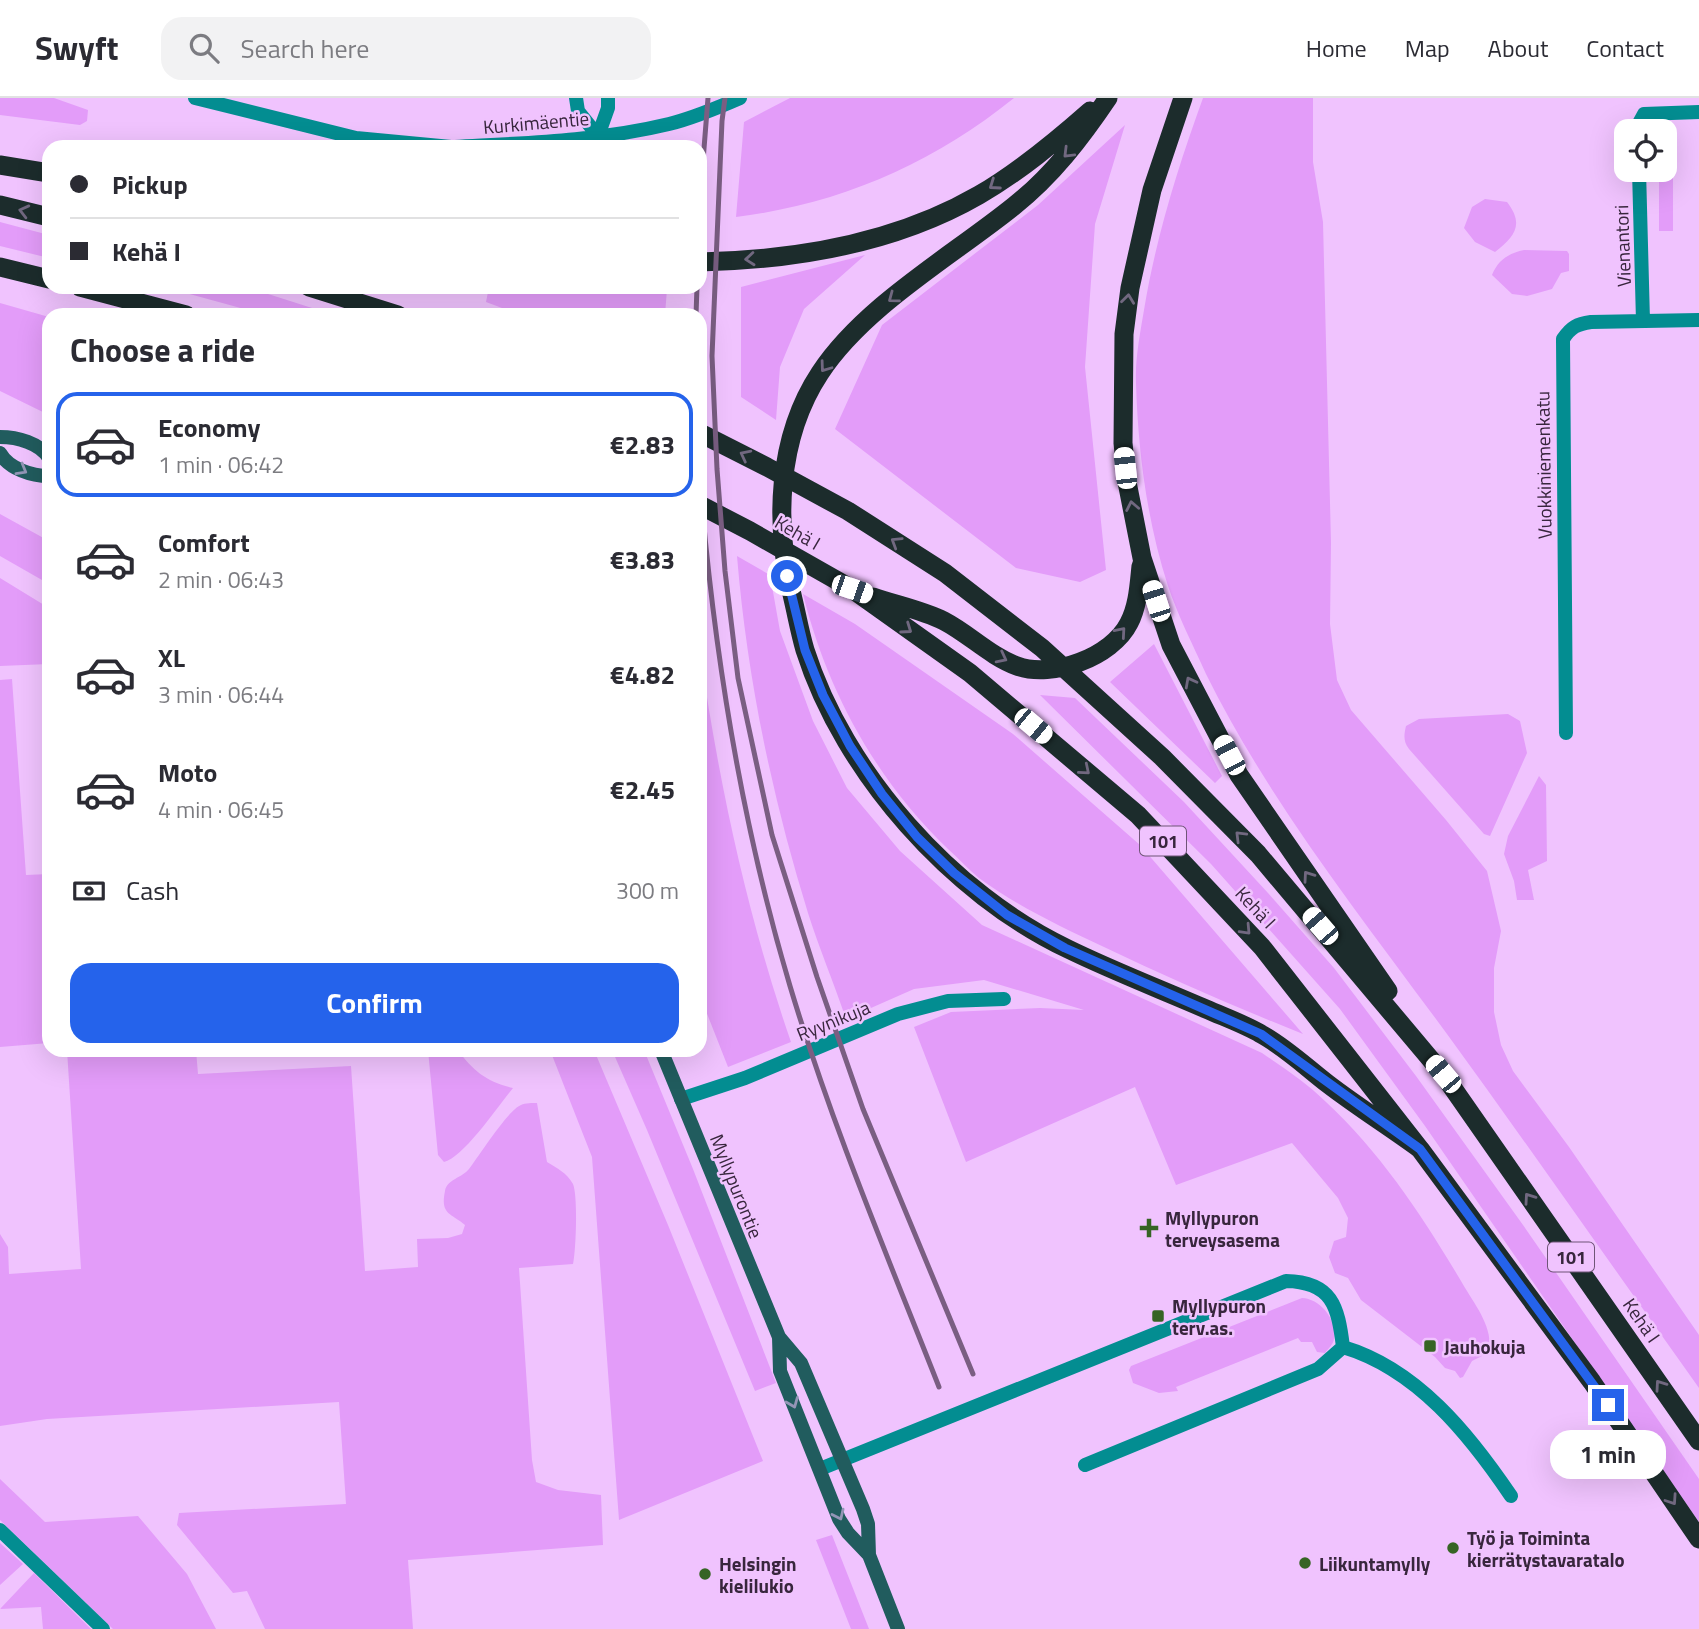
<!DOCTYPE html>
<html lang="en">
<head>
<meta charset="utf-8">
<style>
	:root { --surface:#fff; --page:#f2f2f3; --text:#2b2b33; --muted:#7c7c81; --line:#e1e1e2; --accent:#2563eb }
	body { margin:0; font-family:"Titillium Web",sans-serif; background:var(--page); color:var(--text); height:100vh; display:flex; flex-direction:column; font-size:26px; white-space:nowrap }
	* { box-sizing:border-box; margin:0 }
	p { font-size:23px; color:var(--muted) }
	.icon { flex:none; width:38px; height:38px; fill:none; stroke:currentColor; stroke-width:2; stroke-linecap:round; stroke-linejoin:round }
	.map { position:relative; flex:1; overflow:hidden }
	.panel { position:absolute; left:42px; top:210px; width:665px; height:749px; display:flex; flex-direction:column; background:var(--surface); border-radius:21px; box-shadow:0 7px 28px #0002 }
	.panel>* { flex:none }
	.guide { position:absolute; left:42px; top:42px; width:665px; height:154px; border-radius:21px; box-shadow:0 7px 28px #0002; display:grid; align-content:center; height:154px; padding:0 28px; background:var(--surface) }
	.fabs { position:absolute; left:1614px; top:21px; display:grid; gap:14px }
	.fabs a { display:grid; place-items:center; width:63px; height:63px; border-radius:14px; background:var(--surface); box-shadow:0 7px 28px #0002; font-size:35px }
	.end { position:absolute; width:32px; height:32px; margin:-16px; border:9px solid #2563eb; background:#fff; box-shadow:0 0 0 4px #fff }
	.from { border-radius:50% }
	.bubble { position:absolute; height:49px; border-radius:21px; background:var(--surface); box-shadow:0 7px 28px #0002; font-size:23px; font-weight:700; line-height:49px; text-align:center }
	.car { position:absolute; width:21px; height:42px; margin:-21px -10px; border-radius:9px; box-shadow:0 0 5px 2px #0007; background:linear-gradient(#fff 24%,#345 0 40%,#fff 0 76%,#345 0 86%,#fff 0) }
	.guide b { display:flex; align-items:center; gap:24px; height:66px; font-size:26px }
	.guide b+b { border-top:2px solid var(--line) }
	.guide i { width:18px; height:18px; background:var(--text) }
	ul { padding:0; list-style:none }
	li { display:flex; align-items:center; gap:21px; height:105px; margin:0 14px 10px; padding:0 14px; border:4px solid transparent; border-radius:21px }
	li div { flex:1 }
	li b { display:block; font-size:26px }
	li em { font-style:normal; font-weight:700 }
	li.active { border-color:var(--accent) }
	li>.icon { width:63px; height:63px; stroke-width:1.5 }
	h2 { padding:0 28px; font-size:32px; line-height:84px }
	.pay { display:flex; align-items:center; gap:18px; height:77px; padding:0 28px; font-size:26px }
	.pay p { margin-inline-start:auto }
	.cta { display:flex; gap:14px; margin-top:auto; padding:14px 28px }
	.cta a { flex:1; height:80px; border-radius:21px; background:var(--accent); color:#fff; font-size:28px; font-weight:700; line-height:80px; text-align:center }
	header { display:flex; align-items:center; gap:42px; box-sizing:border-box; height:98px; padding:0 35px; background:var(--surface); border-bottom:2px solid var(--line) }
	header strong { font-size:33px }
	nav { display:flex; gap:38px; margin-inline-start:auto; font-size:24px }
	.search { width:490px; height:63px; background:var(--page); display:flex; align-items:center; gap:18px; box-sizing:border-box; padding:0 24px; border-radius:21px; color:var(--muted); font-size:26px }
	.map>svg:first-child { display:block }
	.green { fill:#e39cf9 }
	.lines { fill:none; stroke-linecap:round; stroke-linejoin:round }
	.pedestrian { stroke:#038d91; stroke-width:14 }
	.minor { stroke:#038d91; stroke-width:14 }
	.tertiary { stroke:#038d91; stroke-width:14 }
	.secondary { stroke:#215c5e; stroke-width:14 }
	.trunk { stroke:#1c2c2c; stroke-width:19 }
	.rail { stroke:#7a5e82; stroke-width:5 }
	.oneway { stroke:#716880 }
	.oneway2 { stroke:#9395b6 }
	.route { stroke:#2563eb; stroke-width:9 }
	.poi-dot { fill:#366424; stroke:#f0c3fe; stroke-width:2.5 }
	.labels { text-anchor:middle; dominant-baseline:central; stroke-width:5; stroke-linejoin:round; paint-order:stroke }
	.shield { fill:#f0c3fe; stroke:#6f5577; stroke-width:2 }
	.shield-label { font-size:18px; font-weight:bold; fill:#38263d }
	.street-label { font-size:19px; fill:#38263d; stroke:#f0c3fe }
	.poi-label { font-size:19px; font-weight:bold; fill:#38263d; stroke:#f0c3fe; text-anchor:start }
</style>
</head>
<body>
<header>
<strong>Swyft</strong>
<div class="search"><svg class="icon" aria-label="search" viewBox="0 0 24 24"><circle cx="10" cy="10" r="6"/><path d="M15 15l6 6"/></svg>Search here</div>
<nav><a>Home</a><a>Map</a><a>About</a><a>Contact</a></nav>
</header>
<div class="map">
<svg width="1699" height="1531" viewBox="0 0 1699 1531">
	<rect width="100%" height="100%" fill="#f0c3fe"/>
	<path class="green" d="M0,0H54L88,12L87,23L80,27L0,17Z
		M790,0H1014C932,66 840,106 736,119L744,24Z
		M1203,0H1313V64L1323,124L1331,445L1330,526L1337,582L1351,612L1446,722L1487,773L1501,833L1494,870V914L1501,947L1513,973L1569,1049L1699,1237V1290C1615,1172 1532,1053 1447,936C1362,820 1270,705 1206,576C1193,547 1178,518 1168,488C1147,423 1138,353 1136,285C1135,261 1140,236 1144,212C1156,139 1178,69 1203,0Z
		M1125,27L1095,126L1085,269L1106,472L1080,484L1016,470L835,331L882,227L1038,107Z
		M1664,57H1673V133H1659V72H1664Z
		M1485,101L1507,104C1525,127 1514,139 1495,154L1475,144L1464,130L1472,109Z
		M0,124L49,137V160L0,148Z
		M1524,152L1567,153L1569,156V173L1561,175L1552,191L1527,198L1512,196L1492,177C1498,162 1509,155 1524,152Z
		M865,157L804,211L780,269L776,322L741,299V189Z
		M164,189H246L334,217H266Z
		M489,189H652L667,191L665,217H521L486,204Z
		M0,205L49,219V317L0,293Z
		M0,416L49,443V486L0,458Z
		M737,458L770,477L780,533L813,623L847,690L900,753L982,827L1262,955C1284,970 1307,985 1326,1004C1381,1055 1423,1119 1461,1183C1472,1203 1496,1231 1488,1255L1472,1263L1463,1279L1460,1280L1455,1273L1445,1270L1435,1259L1361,1202L1348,1180L1335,1175L1329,1159L1334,1143L1346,1139L1348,1120L1338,1100L1292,1045L1176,1087L1135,989L966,1064L914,929L951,914L1040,910L1084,912L984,882L914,891L846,921C834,885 819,850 808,815C772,699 747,579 737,458Z
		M0,480L49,510V566L0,568Z
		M803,496L855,526L1013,636L1140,747L1303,936C1236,909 1170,881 1104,849C1061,829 1017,808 979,780C968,771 958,760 948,751C876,682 827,593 803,496Z
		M1154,546L1222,678L1215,685L1110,584Z
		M700,553C719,686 747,817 791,944L728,969L704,908L700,892Z
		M12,581L26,777L49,776V945L0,949V582Z
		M1040,597L1075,600L1184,704L1268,795L1334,870L1416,978L1523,1127L1699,1381V1424L1425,1028L1340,911L1211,766Z
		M1508,616L1520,623L1527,655L1490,738L1484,736L1409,651C1403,643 1404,637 1406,628L1419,621Z
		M1539,678L1546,687L1547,763L1528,772L1534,802H1517L1514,783L1504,756L1508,738Z
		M67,952H196L198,976L351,968L365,1173L418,1169L417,1141L448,1140L462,1136L465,1127C451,1115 440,1117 445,1093C447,1081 462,1080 469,1071C479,1058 508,1012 521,1007C525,1005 533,1005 537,1005L547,1064C557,1070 567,1075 573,1086C578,1098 576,1152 573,1166L519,1170L532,1362L536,1384L558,1392L601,1397L603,1447L408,1462L413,1531H265L247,1493L233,1495L177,1427L179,1415L346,1406L339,1304L47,1321L0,1328V1136L8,1149L9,1176L81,1171Z
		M428,952H458C473,973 487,984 513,990C499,1007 463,1060 444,1064L438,1057Z
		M550,952H594L668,1127L763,1363L619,1422L592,1059Z
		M612,952H644L693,1071L776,1285L755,1293L647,1032Z
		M1302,1200C1321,1201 1337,1222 1334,1240C1334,1246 1328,1251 1325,1255L1317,1254L1312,1244H1301L1298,1240L1176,1289L1178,1293L1159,1295L1133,1285L1129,1272L1131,1268Z
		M0,1381L45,1424L138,1418L187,1476L216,1531H113L0,1422Z
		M832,1437L869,1531H851L816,1442Z
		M0,1445L23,1466L0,1487Z
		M34,1475L91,1531H43L41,1509L0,1511Z"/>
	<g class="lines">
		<path class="pedestrian" d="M0,1432L103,1531"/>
		<path class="minor" d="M1638,33V27L1644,16L1699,14
			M1639,72L1643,223
			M1566,635L1563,241C1571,229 1577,226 1591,224L1699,222
			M681,1001L745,980L898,916L948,903L1004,901
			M1343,1249C1417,1271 1469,1336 1511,1398
			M1085,1367L1318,1271L1343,1249
			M820,1371L1286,1183C1332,1184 1338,1208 1343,1249"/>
		<path class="tertiary" d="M195,0L356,40L451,49
			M576,0L578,13L598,38
			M598,38L608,10V0
			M455,49C526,45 599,43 669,26C693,20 717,10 740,0"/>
		<path class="secondary" d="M0,339C17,339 40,345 49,360
			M0,355C9,371 32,378 49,378
			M661,952L779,1239L801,1265L863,1411L868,1426L869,1457L898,1531
			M779,1239L780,1273L839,1421L848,1435L869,1457"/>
		<path class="trunk" d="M1108,0C1081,40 1052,78 1014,108C952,158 864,208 820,275C777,340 774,427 793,501C797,518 800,535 805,552C844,675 952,796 1068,851C1113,873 1160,891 1206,911C1224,919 1244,926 1261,936C1285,949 1306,969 1328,986C1358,1009 1390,1029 1420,1051
			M1183,0L1152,92L1130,190L1124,236L1123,345L1127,384L1142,460L1171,547L1239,677L1388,893
			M0,67L49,75
			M0,107L49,119
			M700,164C794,162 896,145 979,97C1019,74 1056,43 1090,13
			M0,169L49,181
			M80,189L186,217
			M309,189L398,217
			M700,335L767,369L848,413L945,475L1042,550L1162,659L1258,756L1443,976L1699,1343
			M700,407L750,433L852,491L970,575L1138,717L1262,849L1420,1051L1592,1284L1699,1441
			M873,499C896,507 922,512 944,523C969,536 990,558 1017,568C1052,581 1112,559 1129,525C1138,508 1139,487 1141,468"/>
		<path class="rail" d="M725,0L722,23L712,258L717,371L725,473L738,580L772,737L817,879L863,1011L973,1276
			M700,101L708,0
			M696,217L697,189
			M700,384C714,555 741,724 790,888C831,1025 887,1157 939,1289"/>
	</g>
	<defs><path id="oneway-chevron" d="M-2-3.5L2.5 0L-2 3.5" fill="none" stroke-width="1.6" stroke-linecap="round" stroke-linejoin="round" transform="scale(1.75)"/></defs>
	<g class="oneway">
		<use href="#oneway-chevron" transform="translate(1068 55) rotate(135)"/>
		<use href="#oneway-chevron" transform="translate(994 87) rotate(145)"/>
		<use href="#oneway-chevron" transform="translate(24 113) rotate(-166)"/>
		<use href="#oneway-chevron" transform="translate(750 161) rotate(175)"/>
		<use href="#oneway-chevron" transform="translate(893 200) rotate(143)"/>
		<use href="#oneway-chevron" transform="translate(1128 201) rotate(-83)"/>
		<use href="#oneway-chevron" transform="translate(825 269) rotate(126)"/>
		<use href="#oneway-chevron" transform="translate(745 357) rotate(-153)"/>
		<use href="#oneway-chevron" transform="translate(1132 408) rotate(-101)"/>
		<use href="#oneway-chevron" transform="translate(896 444) rotate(-148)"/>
		<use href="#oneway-chevron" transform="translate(907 531) rotate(35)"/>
		<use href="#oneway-chevron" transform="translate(1121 534) rotate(-49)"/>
		<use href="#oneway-chevron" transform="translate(1002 560) rotate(27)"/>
		<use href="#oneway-chevron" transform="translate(1190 584) rotate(-118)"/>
		<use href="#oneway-chevron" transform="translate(1085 672) rotate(40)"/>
		<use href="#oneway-chevron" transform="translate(1240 738) rotate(-135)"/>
		<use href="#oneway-chevron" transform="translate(1308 778) rotate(-125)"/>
		<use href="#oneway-chevron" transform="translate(1246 832) rotate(47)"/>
		<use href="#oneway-chevron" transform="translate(1529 1100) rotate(-125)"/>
		<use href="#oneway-chevron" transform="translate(1660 1287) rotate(-125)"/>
		<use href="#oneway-chevron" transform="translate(1672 1402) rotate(56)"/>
	</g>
	<g class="oneway2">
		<use href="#oneway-chevron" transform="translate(22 372) rotate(30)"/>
		<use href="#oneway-chevron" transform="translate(793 1305) rotate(68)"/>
		<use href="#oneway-chevron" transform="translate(839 1417) rotate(65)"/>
	</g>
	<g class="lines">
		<path class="route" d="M787,478L805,552L823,597L850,648L882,696L917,739L954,775L1007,817L1065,850L1261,936L1420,1051L1608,1307"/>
	</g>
	<g class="poi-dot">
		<path d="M1145.5 1119.5h7v7h7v7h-7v7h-7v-7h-7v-7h7z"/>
		<rect x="1151" y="1211" width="14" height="14" rx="3.5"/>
		<rect x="1423" y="1241" width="14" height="14" rx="3.5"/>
		<circle cx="1453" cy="1450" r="7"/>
		<circle cx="1305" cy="1465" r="7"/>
		<circle cx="705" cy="1476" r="7"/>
	</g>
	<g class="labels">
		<g class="shield">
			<rect x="1140" y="728.5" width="46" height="29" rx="5"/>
			<rect x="1548" y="1144.5" width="46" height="29" rx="5"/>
		</g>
		<g class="shield-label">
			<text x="1163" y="743">101</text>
			<text x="1571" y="1159">101</text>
		</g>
		<g class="street-label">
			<text transform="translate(536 24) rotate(-5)">Kurkimäentie</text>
			<text transform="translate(1622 148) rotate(-92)">Vienantori</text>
			<text transform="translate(1543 367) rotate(-91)">Vuokkiniemenkatu</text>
			<text transform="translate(798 434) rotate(30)">Kehä I</text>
			<text transform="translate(1256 809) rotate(47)">Kehä I</text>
			<text transform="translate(833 922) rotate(-22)">Ryynikuja</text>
			<text transform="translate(737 1088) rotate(68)">Myllypurontie</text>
			<text transform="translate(1642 1222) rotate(55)">Kehä I</text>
		</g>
		<g class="poi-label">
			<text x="1165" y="1119">Myllypuron<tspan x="1165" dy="22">terveysasema</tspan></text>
			<text x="1172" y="1207">Myllypuron<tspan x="1172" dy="22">terv.as.</tspan></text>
			<text x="1444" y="1248">Jauhokuja</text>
			<text x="1467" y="1439">Työ ja Toiminta<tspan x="1467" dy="22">kierrätystavaratalo</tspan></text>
			<text x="719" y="1465">Helsingin<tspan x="719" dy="22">kielilukio</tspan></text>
			<text x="1319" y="1465">Liikuntamylly</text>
		</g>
	</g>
</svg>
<div class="fabs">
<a><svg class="icon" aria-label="locate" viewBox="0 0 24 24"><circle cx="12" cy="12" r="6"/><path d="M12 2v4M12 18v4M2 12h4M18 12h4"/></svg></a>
</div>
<i class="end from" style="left:787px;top:478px"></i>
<i class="end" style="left:1608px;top:1307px"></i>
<div class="bubble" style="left:1550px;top:1332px;width:116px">1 min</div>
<i class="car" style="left:1125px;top:370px;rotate:354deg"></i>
<i class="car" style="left:852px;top:491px;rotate:109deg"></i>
<i class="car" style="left:1156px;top:503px;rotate:342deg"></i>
<i class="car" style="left:1033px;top:628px;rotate:130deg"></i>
<i class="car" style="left:1229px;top:657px;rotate:332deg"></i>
<i class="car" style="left:1320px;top:828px;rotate:319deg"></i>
<i class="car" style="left:1443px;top:976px;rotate:320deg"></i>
<div class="guide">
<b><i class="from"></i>Pickup</b>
<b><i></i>Kehä I</b>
</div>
<section class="panel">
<h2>Choose a ride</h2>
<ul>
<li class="active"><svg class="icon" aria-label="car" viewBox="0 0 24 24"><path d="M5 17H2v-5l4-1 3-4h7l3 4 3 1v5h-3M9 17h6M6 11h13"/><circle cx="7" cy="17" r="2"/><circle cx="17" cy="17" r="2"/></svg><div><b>Economy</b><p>1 min · 06:42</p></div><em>€2.83</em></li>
<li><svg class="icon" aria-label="car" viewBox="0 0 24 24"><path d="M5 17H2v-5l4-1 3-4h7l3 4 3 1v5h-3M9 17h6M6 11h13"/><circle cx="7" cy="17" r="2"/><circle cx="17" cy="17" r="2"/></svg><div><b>Comfort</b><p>2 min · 06:43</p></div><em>€3.83</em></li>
<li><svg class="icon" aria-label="car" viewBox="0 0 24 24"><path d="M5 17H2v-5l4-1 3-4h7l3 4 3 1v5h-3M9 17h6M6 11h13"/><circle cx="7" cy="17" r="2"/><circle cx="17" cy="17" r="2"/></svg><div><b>XL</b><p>3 min · 06:44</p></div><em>€4.82</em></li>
<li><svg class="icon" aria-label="car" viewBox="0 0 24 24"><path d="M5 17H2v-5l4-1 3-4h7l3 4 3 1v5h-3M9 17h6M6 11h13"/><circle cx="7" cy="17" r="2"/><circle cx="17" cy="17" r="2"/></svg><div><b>Moto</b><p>4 min · 06:45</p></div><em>€2.45</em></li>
</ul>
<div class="pay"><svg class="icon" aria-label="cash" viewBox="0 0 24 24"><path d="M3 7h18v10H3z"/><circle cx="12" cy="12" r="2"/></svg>Cash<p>300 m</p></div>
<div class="cta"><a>Confirm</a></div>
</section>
</div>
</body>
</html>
